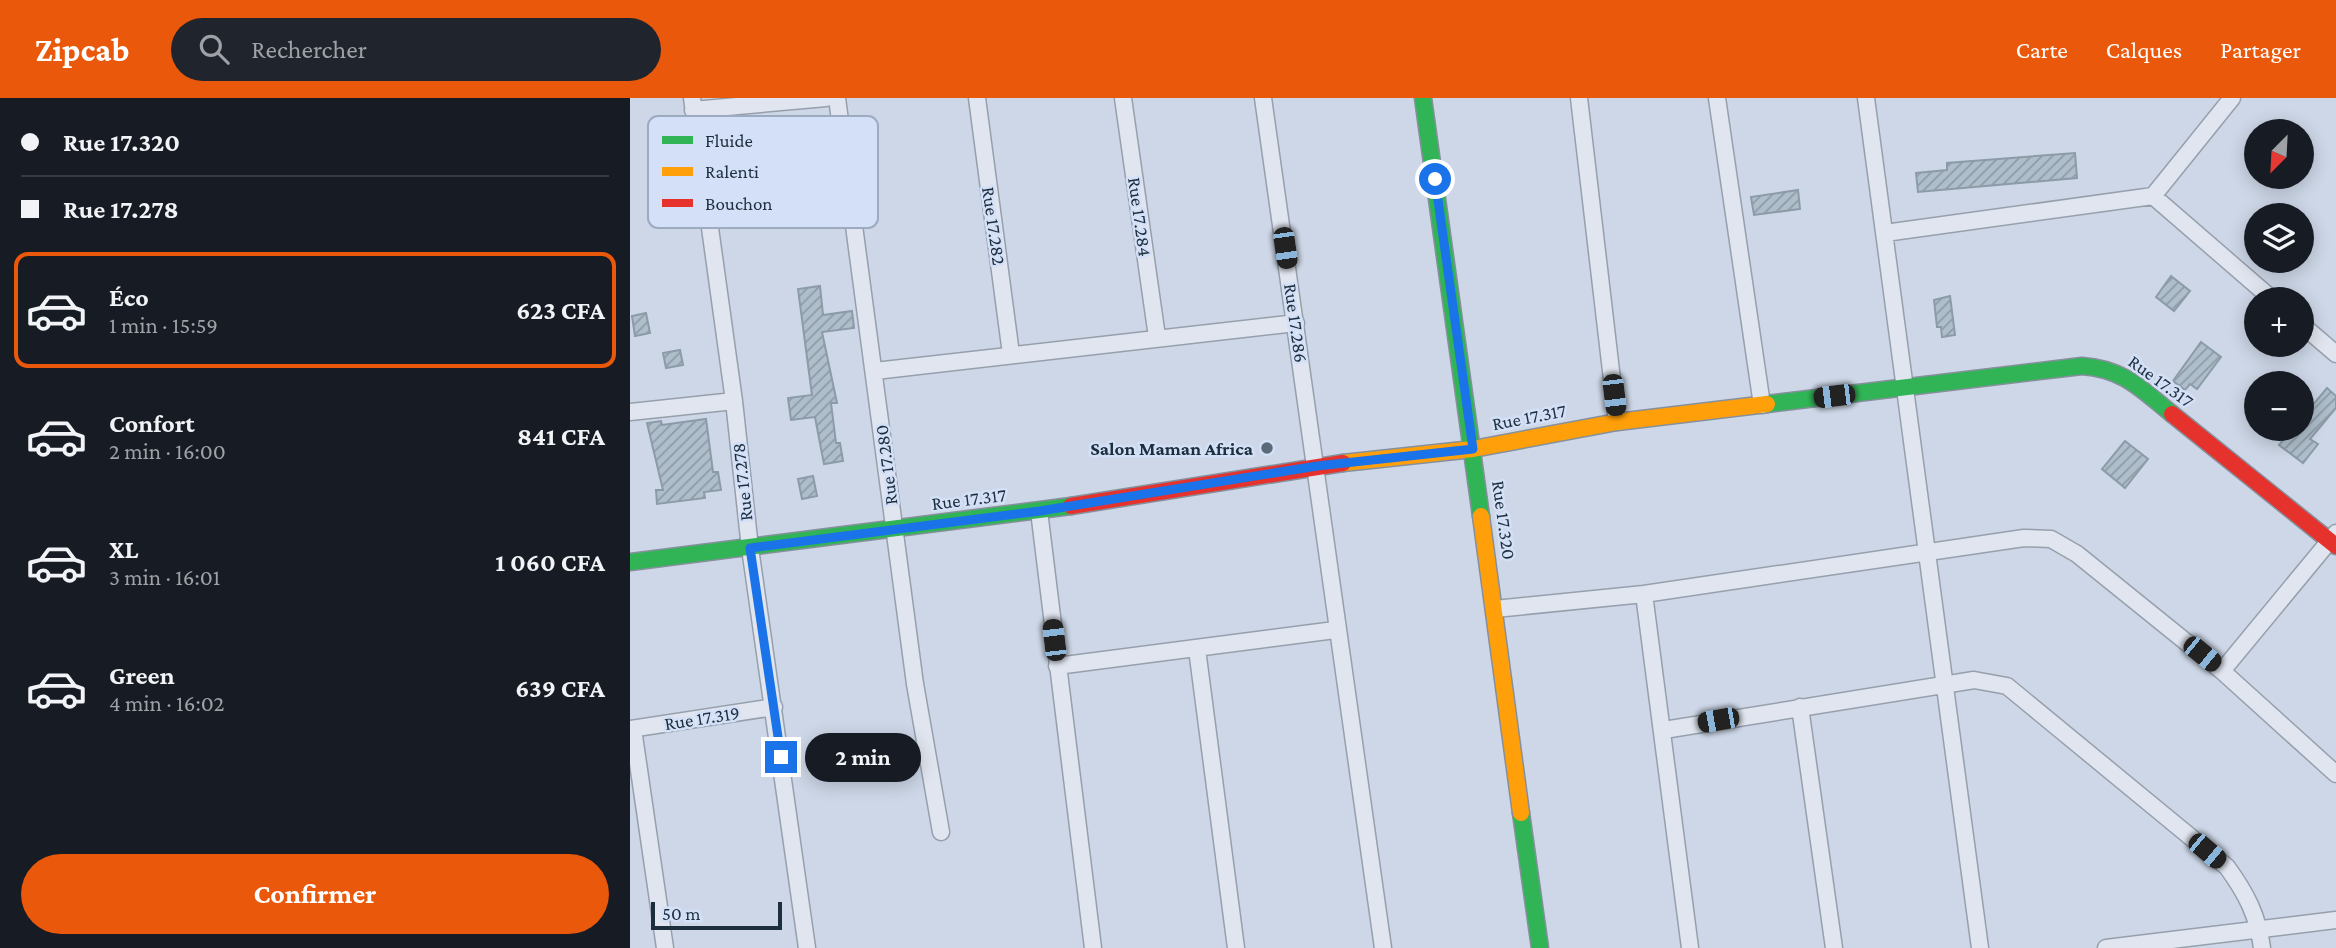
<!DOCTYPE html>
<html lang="fr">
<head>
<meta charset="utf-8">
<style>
	:root { --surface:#171b24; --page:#20242c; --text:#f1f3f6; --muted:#9ea1a6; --line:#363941; --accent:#ea580c }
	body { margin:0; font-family:"Crimson Pro",serif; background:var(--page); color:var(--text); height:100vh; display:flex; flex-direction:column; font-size:26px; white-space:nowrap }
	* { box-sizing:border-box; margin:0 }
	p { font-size:23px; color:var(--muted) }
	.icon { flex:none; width:38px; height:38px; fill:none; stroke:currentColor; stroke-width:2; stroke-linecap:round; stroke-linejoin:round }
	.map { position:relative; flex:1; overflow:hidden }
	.drawer { display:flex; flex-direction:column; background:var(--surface); width:630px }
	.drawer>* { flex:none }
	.banner { display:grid; align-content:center; height:154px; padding:0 21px; background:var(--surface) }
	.needle { width:46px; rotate:204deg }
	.tools { position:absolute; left:1614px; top:21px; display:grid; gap:14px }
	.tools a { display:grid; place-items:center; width:70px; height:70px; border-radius:50%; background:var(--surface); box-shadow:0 4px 18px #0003; font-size:35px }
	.scale { position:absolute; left:21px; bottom:18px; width:131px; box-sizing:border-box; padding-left:7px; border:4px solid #1d2f3c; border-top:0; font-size:19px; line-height:24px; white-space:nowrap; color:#1d2f3c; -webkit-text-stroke:5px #d3e0f8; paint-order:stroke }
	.end { position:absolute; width:32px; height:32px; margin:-16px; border:9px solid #1a73e8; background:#fff; box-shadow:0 0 0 4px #fff }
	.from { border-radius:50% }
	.bubble { position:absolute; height:49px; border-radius:24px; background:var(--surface); box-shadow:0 4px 18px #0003; font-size:23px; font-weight:700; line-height:49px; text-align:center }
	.car { position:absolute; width:21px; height:42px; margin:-21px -10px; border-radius:9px; box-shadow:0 0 5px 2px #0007; background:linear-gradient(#222 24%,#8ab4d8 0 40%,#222 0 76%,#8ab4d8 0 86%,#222 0) }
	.banner b { display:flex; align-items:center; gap:24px; height:66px; font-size:26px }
	.banner b+b { border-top:2px solid var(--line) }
	.banner i { width:18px; height:18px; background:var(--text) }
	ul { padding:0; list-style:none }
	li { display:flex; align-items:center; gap:21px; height:116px; margin:0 14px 10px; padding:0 7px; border:4px solid transparent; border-radius:14px }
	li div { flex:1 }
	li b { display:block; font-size:26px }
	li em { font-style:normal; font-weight:700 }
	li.selected { border-color:var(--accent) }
	li>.icon { width:63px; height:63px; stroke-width:1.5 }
	.cta { display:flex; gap:14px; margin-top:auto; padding:14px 21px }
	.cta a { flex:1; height:80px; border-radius:42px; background:var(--accent); color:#fff; font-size:28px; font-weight:700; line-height:80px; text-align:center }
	header { display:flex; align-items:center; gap:42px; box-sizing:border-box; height:98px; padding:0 35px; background:var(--accent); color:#fff }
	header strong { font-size:33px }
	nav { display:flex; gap:38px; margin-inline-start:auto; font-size:24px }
	.search { width:490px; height:63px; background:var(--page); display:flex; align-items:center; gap:18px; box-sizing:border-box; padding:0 24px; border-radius:38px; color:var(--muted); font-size:26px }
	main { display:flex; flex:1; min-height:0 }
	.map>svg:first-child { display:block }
	.building { fill:url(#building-hatch); stroke:#8c9ba8; stroke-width:2 }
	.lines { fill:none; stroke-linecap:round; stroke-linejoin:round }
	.street-casing { stroke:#96a0ac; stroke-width:19 }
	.fast-casing { stroke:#86909c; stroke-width:19 }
	.slow-casing { stroke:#86909c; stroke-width:19 }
	.jam-casing { stroke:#86909c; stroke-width:19 }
	.street { stroke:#e0e5ef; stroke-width:16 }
	.fast { stroke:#30b455; stroke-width:16 }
	.slow { stroke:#ff9f0a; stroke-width:16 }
	.jam { stroke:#e5322d; stroke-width:16 }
	.route { stroke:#1a73e8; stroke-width:9 }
	.poi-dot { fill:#5b6a78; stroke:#d3e0f8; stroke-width:2.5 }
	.labels { text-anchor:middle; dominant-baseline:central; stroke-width:5; stroke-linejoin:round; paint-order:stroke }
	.street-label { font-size:19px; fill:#1d2f3c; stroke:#d3e0f8 }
	.poi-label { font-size:19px; font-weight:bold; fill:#1d2f3c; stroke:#d3e0f8; text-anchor:end }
	.key { fill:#d3e0f8; stroke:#9cabc0; stroke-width:2 }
	.key-label { font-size:19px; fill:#1d2f3c }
</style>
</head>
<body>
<header>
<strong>Zipcab</strong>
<div class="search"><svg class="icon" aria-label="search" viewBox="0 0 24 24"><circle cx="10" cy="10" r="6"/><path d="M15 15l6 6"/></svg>Rechercher</div>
<nav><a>Carte</a><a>Calques</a><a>Partager</a></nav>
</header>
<main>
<section class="drawer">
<div class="banner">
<b><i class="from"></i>Rue 17.320</b>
<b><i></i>Rue 17.278</b>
</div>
<ul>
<li class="selected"><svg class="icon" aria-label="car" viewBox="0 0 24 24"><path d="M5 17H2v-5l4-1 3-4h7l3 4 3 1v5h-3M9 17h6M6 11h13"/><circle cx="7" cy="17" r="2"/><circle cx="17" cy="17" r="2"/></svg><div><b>Éco</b><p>1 min · 15:59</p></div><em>623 CFA</em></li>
<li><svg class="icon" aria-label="car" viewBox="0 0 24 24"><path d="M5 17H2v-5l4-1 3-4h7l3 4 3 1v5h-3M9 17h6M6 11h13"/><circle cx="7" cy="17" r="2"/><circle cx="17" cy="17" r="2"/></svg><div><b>Confort</b><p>2 min · 16:00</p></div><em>841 CFA</em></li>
<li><svg class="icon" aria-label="car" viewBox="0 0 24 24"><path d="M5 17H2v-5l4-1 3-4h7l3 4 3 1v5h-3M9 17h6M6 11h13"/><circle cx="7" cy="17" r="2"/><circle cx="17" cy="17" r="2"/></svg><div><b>XL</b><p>3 min · 16:01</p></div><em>1 060 CFA</em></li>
<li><svg class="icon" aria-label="car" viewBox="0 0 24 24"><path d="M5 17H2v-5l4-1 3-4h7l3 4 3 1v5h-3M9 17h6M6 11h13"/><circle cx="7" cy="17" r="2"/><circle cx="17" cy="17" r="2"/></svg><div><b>Green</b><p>4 min · 16:02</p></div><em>639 CFA</em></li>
</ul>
<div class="cta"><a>Confirmer</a></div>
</section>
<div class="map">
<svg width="1706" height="850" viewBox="0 0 1706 850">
	<defs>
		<pattern id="building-hatch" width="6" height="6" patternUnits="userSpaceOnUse" patternTransform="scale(1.75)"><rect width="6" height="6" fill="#aebecb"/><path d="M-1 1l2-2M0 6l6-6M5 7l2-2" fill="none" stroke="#8d9ba6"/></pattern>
	</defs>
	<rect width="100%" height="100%" fill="#cdd7e7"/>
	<path class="building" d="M1445,55L1447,80L1288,94L1286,75L1317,72V65Z
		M1168,92L1170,111L1124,117L1121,99Z
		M1541,178L1560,193L1544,213L1526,199Z
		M190,188L193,217L222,213L224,230L192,234L207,305H201L206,345H210L213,363L194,366L185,319L161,322L158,300L182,297L168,191Z
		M1320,198L1325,237L1312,239L1311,229H1307L1304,202Z
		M16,215L20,235L5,238L2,218Z
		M1571,244L1591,259L1567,291L1560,286L1555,292L1543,283Z
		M50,252L53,267L36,270L33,255Z
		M1697,290L1706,298V310L1680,341L1688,346L1673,365L1649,347L1662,331H1671V321Z
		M76,321L83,374H88L91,392L74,394L75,400L27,406L26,392H33L17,325L31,323L32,327Z
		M1495,343L1518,361L1495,390L1472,371Z
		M183,378L187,398L172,401L168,381Z"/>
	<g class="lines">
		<defs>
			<path id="street" d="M62,0L104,303L120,450L177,850
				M207,0L285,586L311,734
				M347,0L381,256
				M493,0L527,239
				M633,0L753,850
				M949,0L987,324
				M1087,0L1132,307
				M1236,0L1350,850
				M63,12L196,0
				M1523,98L1642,201
				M1255,135L1523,98L1602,0
				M1671,226L1706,256
				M245,273L666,225
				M0,314L104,303
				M409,413L463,850
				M1014,496L1060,850
				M865,511L1014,496L1394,440L1421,441L1447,456L1592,573L1706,676
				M567,551L606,850
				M427,568L705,532
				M1592,573L1706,435
				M1170,609L1204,850
				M0,631L144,609
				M3,631L35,850
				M1034,632L1344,582L1377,588L1597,769C1616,795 1628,818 1632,850
				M1476,850L1706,822"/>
			<path id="fast" d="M793,0L851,418
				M1137,306L1452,268C1494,271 1511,291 1542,316
				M0,464L441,408
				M891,715L910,850"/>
			<path id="slow" d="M713,365L843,351L987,324L1137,306
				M851,418L891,715"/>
			<path id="jam" d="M1542,316L1706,448
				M441,408L713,365"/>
		</defs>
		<use href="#street" class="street-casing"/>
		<use href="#fast" class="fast-casing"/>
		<use href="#slow" class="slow-casing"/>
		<use href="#jam" class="jam-casing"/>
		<use href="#street" class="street"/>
		<use href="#fast" class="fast"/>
		<use href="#slow" class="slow"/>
		<use href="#jam" class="jam"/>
	</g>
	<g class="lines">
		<path class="route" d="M151,659L120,450L410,413L687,368L843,351L805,81"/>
	</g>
	<circle class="poi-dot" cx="637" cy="350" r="7"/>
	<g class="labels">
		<g class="street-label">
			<text transform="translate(510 119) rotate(82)">Rue 17.284</text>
			<text transform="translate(364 128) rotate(82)">Rue 17.282</text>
			<text transform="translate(666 225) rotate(82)">Rue 17.286</text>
			<text transform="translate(1531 283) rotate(36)">Rue 17.317</text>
			<text transform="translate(899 319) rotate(-11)">Rue 17.317</text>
			<text transform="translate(256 367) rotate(-97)">Rue 17.280</text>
			<text transform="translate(112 384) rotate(-96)">Rue 17.278</text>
			<text transform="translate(339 401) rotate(-7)">Rue 17.317</text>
			<text transform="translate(874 422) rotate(82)">Rue 17.320</text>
			<text transform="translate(72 620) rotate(-9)">Rue 17.319</text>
		</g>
		<g class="poi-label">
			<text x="623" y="350">Salon Maman Africa</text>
		</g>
	</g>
	<rect x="18" y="18" width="230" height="112" rx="10" class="key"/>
	<rect x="32" y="38" width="31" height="8" fill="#30b455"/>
	<rect x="32" y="69" width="31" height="9" fill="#ff9f0a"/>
	<rect x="32" y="101" width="31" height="8" fill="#e5322d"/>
	<g class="key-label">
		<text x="75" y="49">Fluide</text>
		<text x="75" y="80">Ralenti</text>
		<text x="75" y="112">Bouchon</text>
	</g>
</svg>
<div class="tools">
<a><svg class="needle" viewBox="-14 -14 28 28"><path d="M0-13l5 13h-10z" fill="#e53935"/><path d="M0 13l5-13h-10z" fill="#9ea1a6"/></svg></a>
<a><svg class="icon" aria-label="layers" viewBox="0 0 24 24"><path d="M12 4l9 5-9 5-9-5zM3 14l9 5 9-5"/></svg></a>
<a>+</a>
<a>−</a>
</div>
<div class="scale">50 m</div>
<i class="end from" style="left:805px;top:81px"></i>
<i class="end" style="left:151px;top:659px"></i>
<div class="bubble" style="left:175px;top:635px;width:116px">2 min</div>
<i class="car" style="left:655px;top:150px;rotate:172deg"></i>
<i class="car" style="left:984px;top:297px;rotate:173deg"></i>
<i class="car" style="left:1204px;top:298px;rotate:263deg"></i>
<i class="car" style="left:424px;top:542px;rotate:353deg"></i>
<i class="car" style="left:1572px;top:556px;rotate:129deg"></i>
<i class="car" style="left:1088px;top:622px;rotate:260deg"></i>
<i class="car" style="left:1577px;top:753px;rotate:130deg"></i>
</div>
</main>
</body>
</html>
